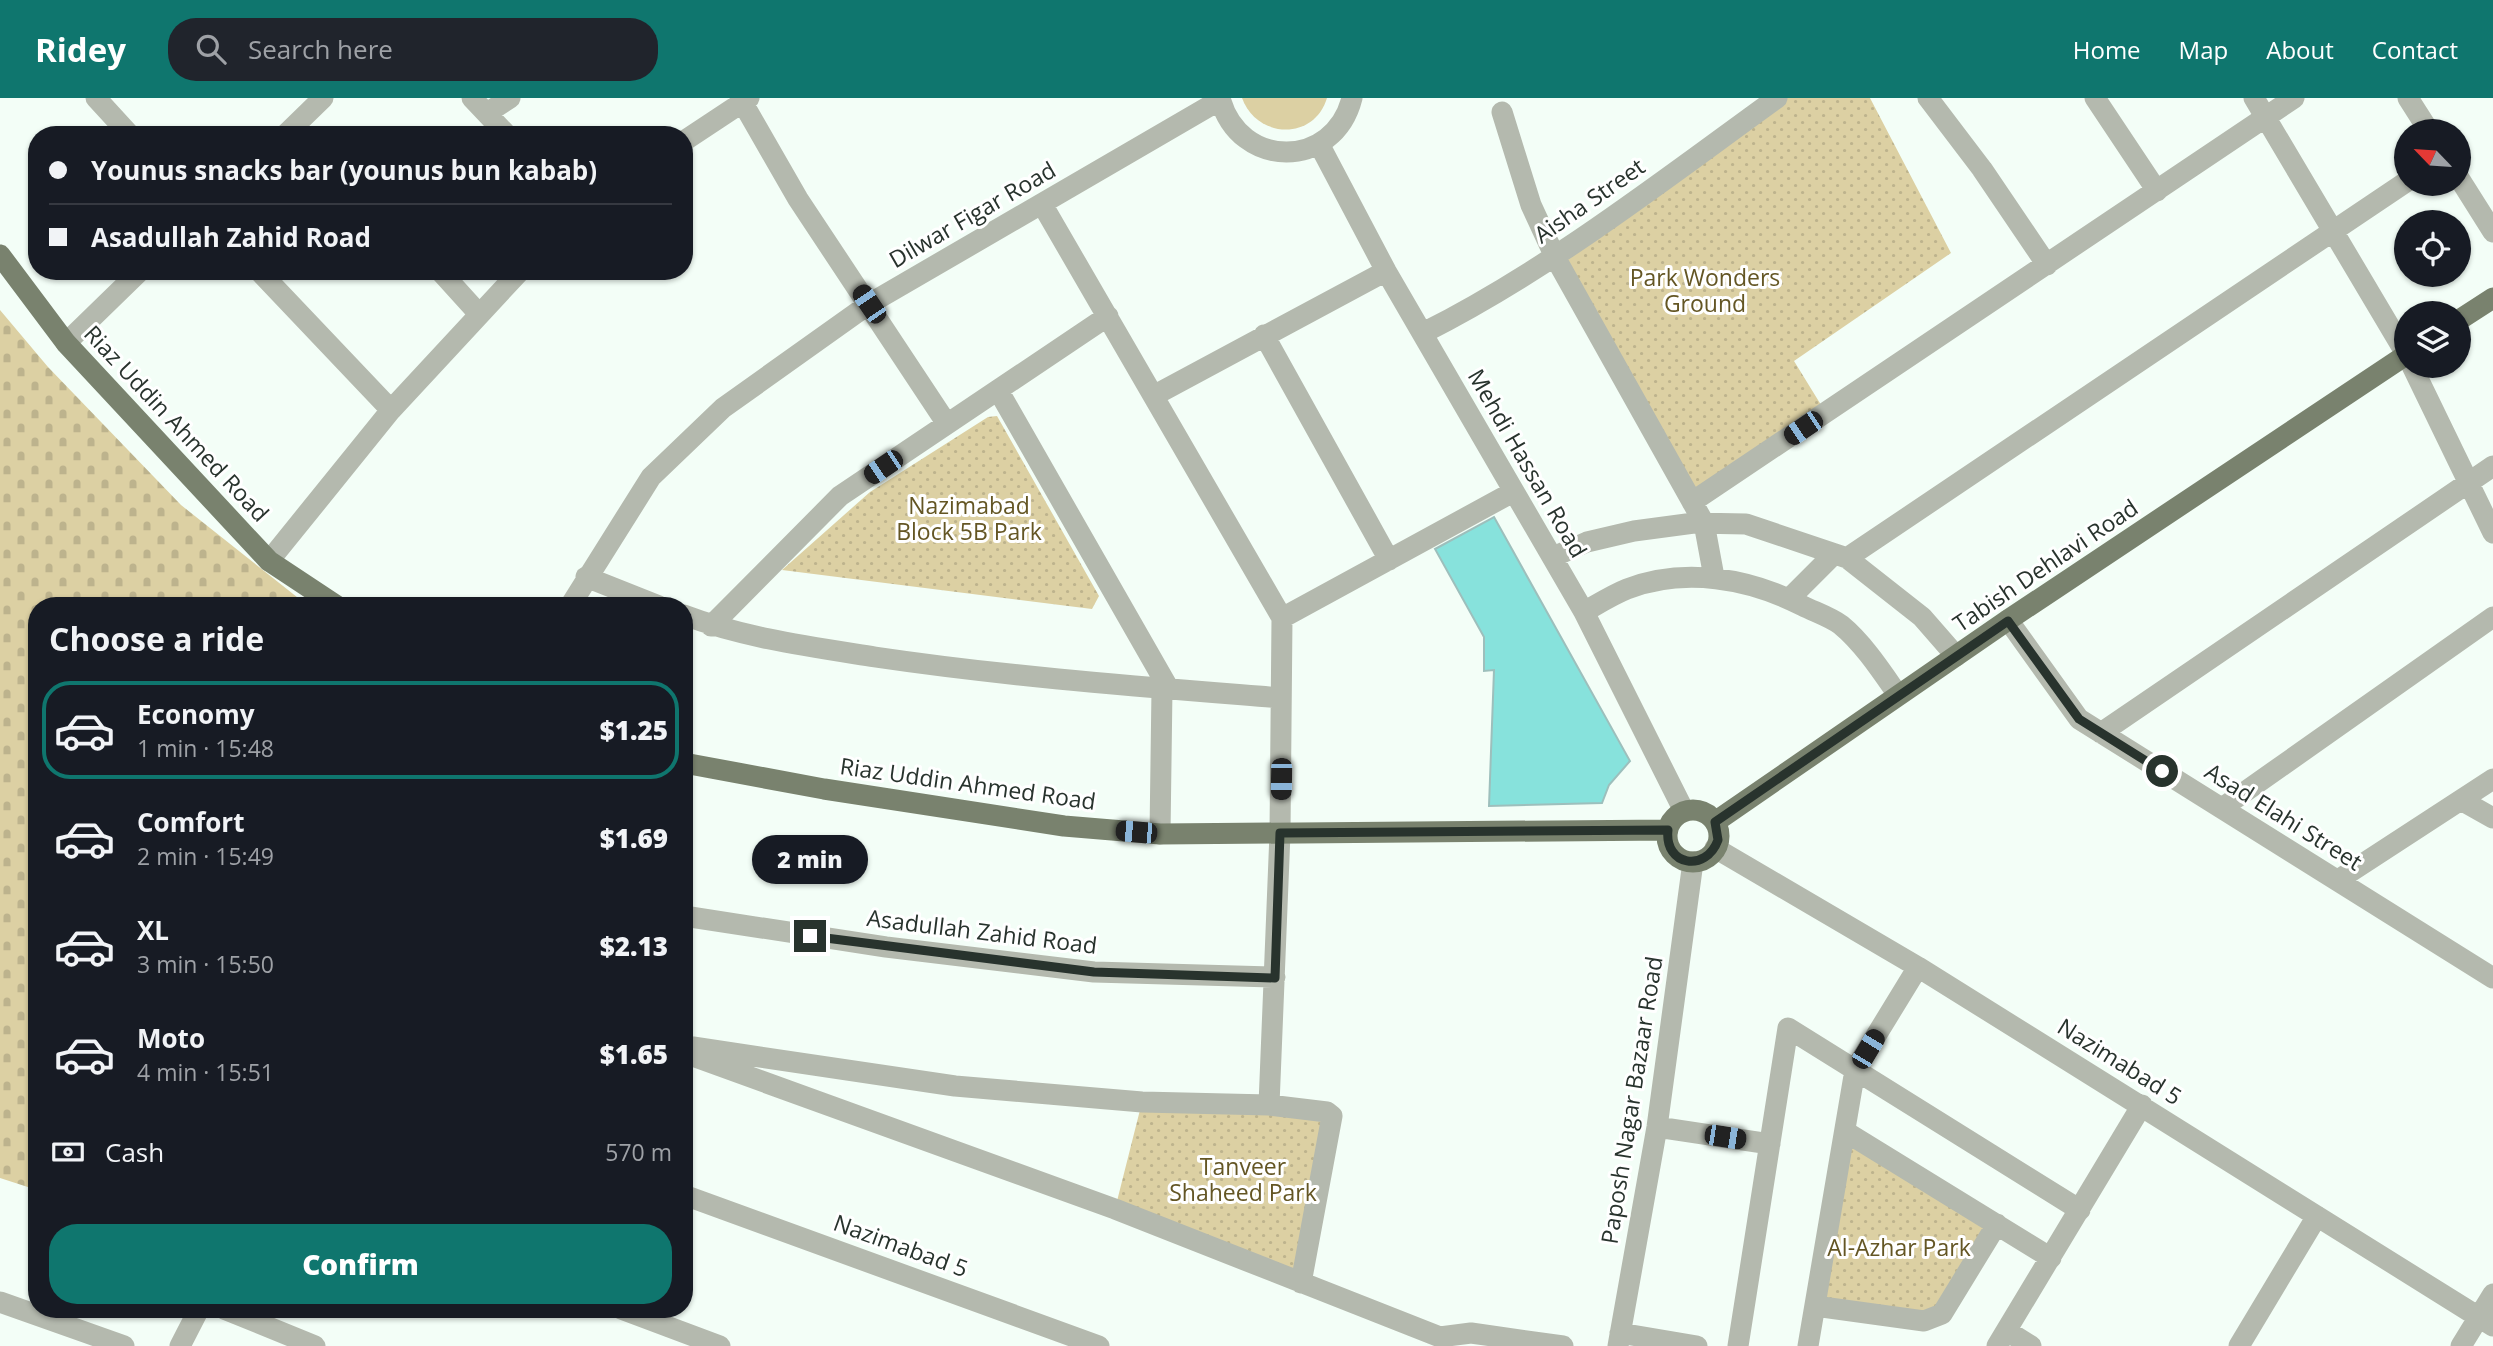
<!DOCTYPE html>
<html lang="en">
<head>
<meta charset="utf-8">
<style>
	:root { --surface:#171b24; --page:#20242c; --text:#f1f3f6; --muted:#9ea1a6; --line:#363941; --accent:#0f766e }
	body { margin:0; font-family:"Open Sans",sans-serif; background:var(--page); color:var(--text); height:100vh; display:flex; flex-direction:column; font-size:26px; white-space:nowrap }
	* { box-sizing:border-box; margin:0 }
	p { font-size:23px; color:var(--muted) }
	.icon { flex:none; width:38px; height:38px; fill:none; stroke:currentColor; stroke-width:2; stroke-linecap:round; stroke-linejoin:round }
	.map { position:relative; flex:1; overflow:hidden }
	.sheet { position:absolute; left:28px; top:499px; width:665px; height:721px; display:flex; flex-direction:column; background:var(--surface); border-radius:28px; box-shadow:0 2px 5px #0004 }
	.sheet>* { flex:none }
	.hud { position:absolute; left:28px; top:28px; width:665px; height:154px; border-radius:28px; box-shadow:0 2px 5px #0004; display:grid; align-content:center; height:154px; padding:0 21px; background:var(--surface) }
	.needle { width:46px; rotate:295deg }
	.buttons { position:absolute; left:2394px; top:21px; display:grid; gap:14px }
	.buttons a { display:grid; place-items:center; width:77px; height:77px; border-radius:50%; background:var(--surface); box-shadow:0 2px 5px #0004; font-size:35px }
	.end { position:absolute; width:32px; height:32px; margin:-16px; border:9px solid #28332d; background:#fff; box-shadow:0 0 0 4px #fff }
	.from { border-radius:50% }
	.bubble { position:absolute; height:49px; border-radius:24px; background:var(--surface); box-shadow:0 2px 5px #0004; font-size:23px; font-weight:800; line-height:49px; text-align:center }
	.car { position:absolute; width:21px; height:42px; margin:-21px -10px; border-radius:9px; box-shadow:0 0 5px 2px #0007; background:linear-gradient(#222 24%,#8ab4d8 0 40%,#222 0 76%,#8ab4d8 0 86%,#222 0) }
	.hud b { display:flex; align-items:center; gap:24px; height:66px; font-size:26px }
	.hud b+b { border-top:2px solid var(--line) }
	.hud i { width:18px; height:18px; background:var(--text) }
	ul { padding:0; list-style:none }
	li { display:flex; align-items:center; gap:21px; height:98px; margin:0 14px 10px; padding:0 7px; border:4px solid transparent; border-radius:28px }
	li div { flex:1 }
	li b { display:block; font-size:26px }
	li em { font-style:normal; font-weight:800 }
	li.active { border-color:var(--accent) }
	li>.icon { width:63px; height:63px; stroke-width:1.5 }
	h2 { padding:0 21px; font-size:32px; line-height:84px }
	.pay { display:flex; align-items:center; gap:18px; height:77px; padding:0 21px; font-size:26px }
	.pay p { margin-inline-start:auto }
	.button { display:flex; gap:14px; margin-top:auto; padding:14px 21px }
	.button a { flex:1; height:80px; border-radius:28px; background:var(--accent); color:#fff; font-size:28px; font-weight:800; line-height:80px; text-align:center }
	header { display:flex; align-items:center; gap:42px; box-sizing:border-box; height:98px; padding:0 35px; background:var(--accent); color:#fff }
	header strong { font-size:33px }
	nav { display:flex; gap:38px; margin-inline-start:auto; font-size:24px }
	.search { width:490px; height:63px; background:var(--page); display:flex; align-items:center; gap:18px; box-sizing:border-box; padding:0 24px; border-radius:28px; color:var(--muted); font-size:26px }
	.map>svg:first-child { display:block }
	.grass { fill:#dcd0a3 }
	.cemetery { fill:url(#cemetery-stones) }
	.park { fill:url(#park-dots) }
	.building { fill:#87e2dc; stroke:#9dbfbc; stroke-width:2 }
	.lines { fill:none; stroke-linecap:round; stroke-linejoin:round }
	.minor { stroke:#b4b9ae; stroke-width:21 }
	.major { stroke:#79826e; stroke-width:21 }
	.route { stroke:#28332d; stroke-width:9 }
	.labels { text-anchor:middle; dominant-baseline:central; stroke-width:6; stroke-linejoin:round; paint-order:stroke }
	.street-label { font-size:23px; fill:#28332d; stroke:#fff }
	.park-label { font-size:23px; fill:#645624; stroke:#fff }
</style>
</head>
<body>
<header>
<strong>Ridey</strong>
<div class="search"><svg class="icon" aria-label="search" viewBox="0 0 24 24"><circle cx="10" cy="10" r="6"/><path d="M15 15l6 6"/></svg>Search here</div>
<nav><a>Home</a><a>Map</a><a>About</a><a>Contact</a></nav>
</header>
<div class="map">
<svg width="2493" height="1248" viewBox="0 0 2493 1248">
	<defs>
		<pattern id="cemetery-stones" width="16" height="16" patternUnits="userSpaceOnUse" patternTransform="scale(1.75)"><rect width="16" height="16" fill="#dcd0a3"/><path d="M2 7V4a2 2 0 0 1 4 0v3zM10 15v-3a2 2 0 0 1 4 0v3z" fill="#bdb38d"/></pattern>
		<pattern id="park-dots" width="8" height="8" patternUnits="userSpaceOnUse" patternTransform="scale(1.75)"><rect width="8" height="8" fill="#dcd0a3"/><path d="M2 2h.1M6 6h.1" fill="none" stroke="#bdb38d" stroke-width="1.8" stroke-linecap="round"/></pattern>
	</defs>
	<rect width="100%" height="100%" fill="#f3fef7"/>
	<path class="grass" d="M1242,0H1327C1314,43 1257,41 1242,0Z"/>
	<path class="cemetery" d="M0,212L48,269L181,407L307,507L37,508V1092L0,1080Z"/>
	<path class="park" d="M1777,0H1870L1951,155L1794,263L1826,315L1692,404L1555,159Z
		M997,318L1099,498L1092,511L782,472L870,394L988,319Z
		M1142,1004L1332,1018L1301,1185L1115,1111Z
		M1846,1034L1997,1126L1942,1216L1815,1208Z"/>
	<path class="building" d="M1494,419L1630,663L1609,687L1602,705L1489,708L1494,572L1484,573V539L1435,451Z"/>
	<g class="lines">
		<path class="minor" d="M96,0L130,37
			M472,0L507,37
			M740,0L798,101L947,326
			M1220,0C1239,72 1334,72 1352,0
			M1928,0L1982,71L2047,167
			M2095,0L2157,93
			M2254,0L2406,256
			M2408,0L2429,33
			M1502,14L1531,107L1555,159L1704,425L1714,479
			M487,15L510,0
			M285,37L323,0
			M684,43L749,0
			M1319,46L1386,173L1584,514L1684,713
			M2459,80L2493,134
			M1042,106L1282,520
			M259,173L391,312
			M440,173L479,216
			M1423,235C1550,171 1662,83 1777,0
			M1264,237L1389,462
			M66,245L140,173
			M2412,268L2493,435
			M998,292L1169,591
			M1155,297L1386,173
			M1692,404L2294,0
			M1553,459L1587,444L1634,433L1694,425L1746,426L1847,460L1922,519L1956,558
			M1847,460L2406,84
			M269,463L391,312L520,173
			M586,479L659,508
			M1789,501L1834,456
			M570,508L651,379L723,310L869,206L1220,2
			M1584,514C1598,506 1612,497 1627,491C1684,469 1749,480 1803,508C1815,514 1830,519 1841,527C1863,545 1882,574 1898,597
			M684,517C744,540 812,549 875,559C1010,579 1146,589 1281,600
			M2008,522L2079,621L2493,880
			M711,528L840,398L1108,218
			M2101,635L2493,368
			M2461,702L2493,720
			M2222,710L2493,519
			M1160,736L1162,591
			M1715,750L1918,869L2493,1228
			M2338,782L2493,681
			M684,818L886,849L1094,874L1275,879
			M693,949L955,988L1142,1004L1269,1007L1327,1014L1332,1018L1301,1185
			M684,955L1115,1111L1440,1239L1471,1235L1563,1248
			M1269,1007L1280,735L1282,520L1513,394
			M1657,1029L1770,1046
			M1846,1034L2051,1160
			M684,1097L1099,1248
			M0,1204L124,1248
			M1815,1208L1924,1223L1942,1216L1997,1126
			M224,1211L315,1248
			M621,1211L720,1248
			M2007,1233L2031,1248
			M1620,1235L1697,1248
			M180,1248L199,1211
			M1618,1248L1657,1029L1693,764
			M1738,1248L1788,930L2080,1112
			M1808,1248L1855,972L1918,869
			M1997,1248L2142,1007
			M2239,1248L2317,1118
			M2461,1248L2493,1196"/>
		<path class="major" d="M0,157L66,245L269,463L337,508
			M2459,222L2493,200
			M684,665L824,691L1064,728L1160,736L1668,732
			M1667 738a26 26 0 1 1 52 0a26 26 0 1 1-52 0Z
			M1715,724L2008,522L2406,257"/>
	</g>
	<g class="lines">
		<path class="route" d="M810,838L1094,874L1275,880L1280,735L1668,732C1664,768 1706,775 1718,742L1715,724L2008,523L2079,621L2162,673"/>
	</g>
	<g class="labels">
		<g class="street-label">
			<text transform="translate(1589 102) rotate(-35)">Aisha Street</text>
			<text transform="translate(972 116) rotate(-30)">Dilwar Figar Road</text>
			<text transform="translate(177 325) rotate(47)">Riaz Uddin Ahmed Road</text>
			<text transform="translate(1528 365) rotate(60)">Mehdi Hassan Road</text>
			<text transform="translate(2045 467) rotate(-34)">Tabish Dehlavi Road</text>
			<text transform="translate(968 685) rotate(8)">Riaz Uddin Ahmed Road</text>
			<text transform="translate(2284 718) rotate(32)">Asad Elahi Street</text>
			<text transform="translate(982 833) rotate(7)">Asadullah Zahid Road</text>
			<text transform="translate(2120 963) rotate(32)">Nazimabad 5</text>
			<text transform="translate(1631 1002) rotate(-81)">Paposh Nagar Bazaar Road</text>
			<text transform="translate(901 1147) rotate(20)">Nazimabad 5</text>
		</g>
		<g class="park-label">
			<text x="1705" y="179">Park Wonders<tspan x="1705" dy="26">Ground</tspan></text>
			<text x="969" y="407">Nazimabad<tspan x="969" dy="26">Block 5B Park</tspan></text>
			<text x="1243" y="1068">Tanveer<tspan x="1243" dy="26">Shaheed Park</tspan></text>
			<text x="1899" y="1149">Al-Azhar Park</text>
		</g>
	</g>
</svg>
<div class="buttons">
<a><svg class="needle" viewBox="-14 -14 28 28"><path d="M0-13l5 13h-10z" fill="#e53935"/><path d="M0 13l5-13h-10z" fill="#9ea1a6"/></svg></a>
<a><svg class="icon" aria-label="locate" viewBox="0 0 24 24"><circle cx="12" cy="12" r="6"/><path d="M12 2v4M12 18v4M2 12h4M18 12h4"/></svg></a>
<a><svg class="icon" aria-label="layers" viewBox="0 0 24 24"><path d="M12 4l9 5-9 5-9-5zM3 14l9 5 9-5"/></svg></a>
</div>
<i class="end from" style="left:2162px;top:673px"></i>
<i class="end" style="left:810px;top:838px"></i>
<div class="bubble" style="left:752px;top:737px;width:116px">2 min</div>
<i class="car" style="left:869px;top:206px;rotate:326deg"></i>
<i class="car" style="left:1803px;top:330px;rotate:236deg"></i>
<i class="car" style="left:883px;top:369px;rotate:236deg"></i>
<i class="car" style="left:1281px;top:681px;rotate:181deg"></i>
<i class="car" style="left:1136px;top:734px;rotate:275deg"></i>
<i class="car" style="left:1868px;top:951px;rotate:31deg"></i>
<i class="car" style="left:1725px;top:1039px;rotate:99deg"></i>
<div class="hud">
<b><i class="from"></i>Younus snacks bar (younus bun kabab)</b>
<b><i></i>Asadullah Zahid Road</b>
</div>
<section class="sheet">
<h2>Choose a ride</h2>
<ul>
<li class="active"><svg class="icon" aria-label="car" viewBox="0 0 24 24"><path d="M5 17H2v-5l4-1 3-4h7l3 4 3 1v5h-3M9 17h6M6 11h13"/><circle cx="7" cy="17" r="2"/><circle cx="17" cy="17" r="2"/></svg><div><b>Economy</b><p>1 min · 15:48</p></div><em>$1.25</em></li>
<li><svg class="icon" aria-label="car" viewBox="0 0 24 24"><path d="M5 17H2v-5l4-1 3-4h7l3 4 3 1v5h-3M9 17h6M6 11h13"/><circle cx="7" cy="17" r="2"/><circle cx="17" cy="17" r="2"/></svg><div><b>Comfort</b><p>2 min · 15:49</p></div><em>$1.69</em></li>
<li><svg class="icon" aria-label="car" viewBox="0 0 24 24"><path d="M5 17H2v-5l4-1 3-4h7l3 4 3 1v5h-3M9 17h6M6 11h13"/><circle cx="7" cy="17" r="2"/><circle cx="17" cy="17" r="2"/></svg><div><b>XL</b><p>3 min · 15:50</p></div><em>$2.13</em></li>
<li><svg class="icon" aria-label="car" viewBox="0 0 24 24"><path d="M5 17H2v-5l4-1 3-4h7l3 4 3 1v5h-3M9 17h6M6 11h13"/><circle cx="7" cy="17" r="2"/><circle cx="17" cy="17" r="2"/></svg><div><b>Moto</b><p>4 min · 15:51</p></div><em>$1.65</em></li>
</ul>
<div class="pay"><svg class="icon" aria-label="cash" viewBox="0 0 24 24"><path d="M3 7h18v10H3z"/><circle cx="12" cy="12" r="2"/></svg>Cash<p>570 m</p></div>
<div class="button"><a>Confirm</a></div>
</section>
</div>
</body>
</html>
